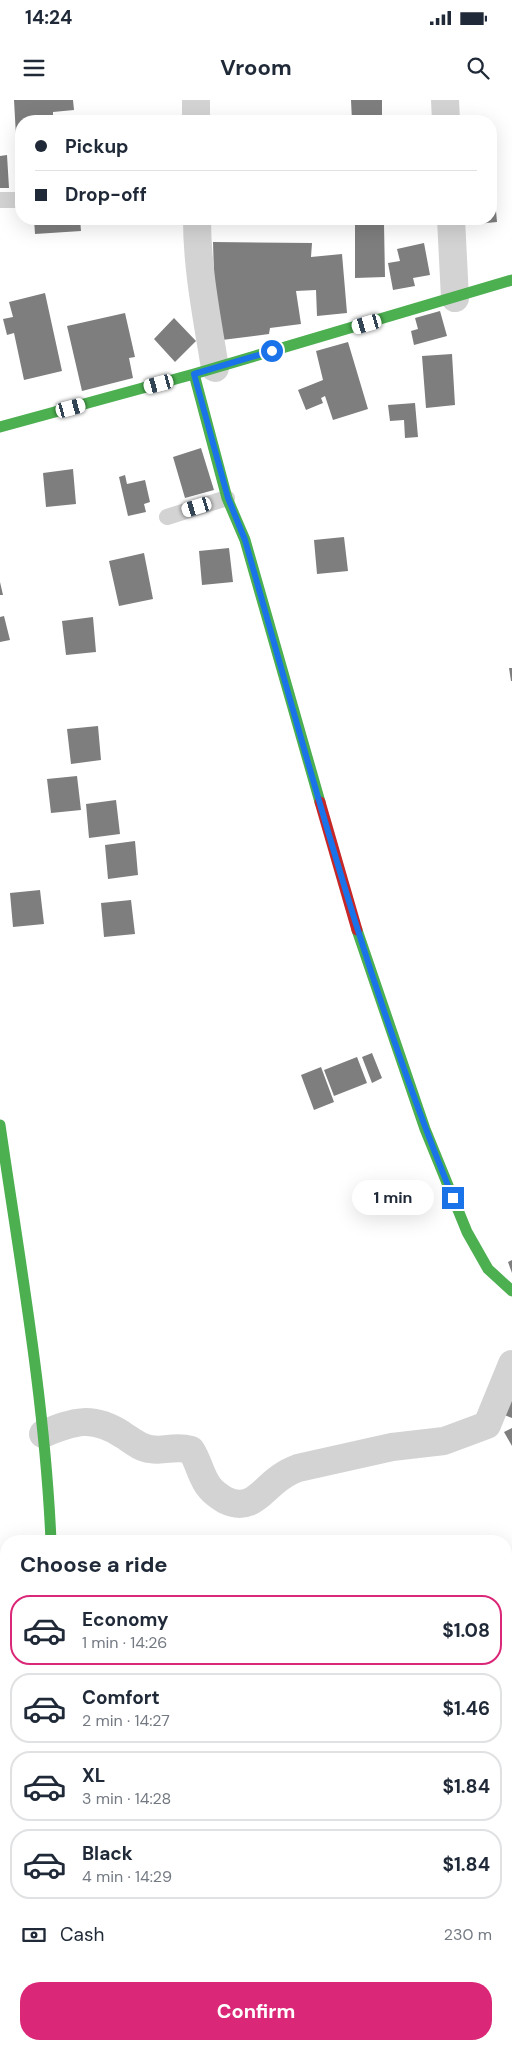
<!DOCTYPE html>
<html lang="en">
<head>
<meta charset="utf-8">
<style>
	:root { --surface:#fff; --page:#f2f2f3; --text:#1f2937; --muted:#747a83; --line:#e0e1e3; --accent:#db2777 }
	body { margin:0; font-family:"DM Sans",sans-serif; background:var(--page); color:var(--text); height:100vh; display:flex; flex-direction:column; font-size:19px; white-space:nowrap }
	* { box-sizing:border-box; margin:0 }
	p { font-size:16px; color:var(--muted) }
	.icon { flex:none; width:28px; height:28px; fill:none; stroke:currentColor; stroke-width:2; stroke-linecap:round; stroke-linejoin:round }
	.map { position:relative; flex:1; overflow:hidden }
	.side { position:absolute; left:0px; top:1435px; width:512px; height:515px; display:flex; flex-direction:column; background:var(--surface); border-radius:20px 20px 0 0; box-shadow:0 5px 20px #0002 }
	.side>* { flex:none }
	.guide { position:absolute; left:15px; top:15px; width:482px; height:110px; border-radius:20px; box-shadow:0 5px 20px #0002; display:grid; align-content:center; height:110px; padding:0 20px; background:var(--surface) }
	.end { position:absolute; width:22px; height:22px; margin:-11px; border:6px solid #1a73e8; background:#fff; box-shadow:0 0 0 2px #fff }
	.from { border-radius:50% }
	.bubble { position:absolute; height:35px; border-radius:18px; background:var(--surface); box-shadow:0 5px 20px #0002; font-size:16px; font-weight:700; line-height:35px; text-align:center }
	.car { position:absolute; width:15px; height:30px; margin:-15px -8px; border-radius:6px; box-shadow:0 0 4px 1px #0007; background:linear-gradient(#fff 24%,#345 0 40%,#fff 0 76%,#345 0 86%,#fff 0) }
	.guide b { display:flex; align-items:center; gap:18px; height:48px; font-size:19px }
	.guide b+b { border-top:1px solid var(--line) }
	.guide i { width:12px; height:12px; background:var(--text) }
	ul { padding:0; list-style:none }
	li { display:flex; align-items:center; gap:15px; height:70px; margin:0 10px 8px; padding:0 10px; border:2px solid var(--line); border-radius:20px }
	li div { flex:1 }
	li b { display:block; font-size:19px }
	li em { font-style:normal; font-weight:700 }
	li.on { border-color:var(--accent) }
	li>.icon { width:45px; height:45px; stroke-width:1.5 }
	h2 { padding:0 20px; font-size:22px; line-height:60px }
	.pay { display:flex; align-items:center; gap:12px; height:55px; padding:0 20px; font-size:19px }
	.pay p { margin-inline-start:auto }
	.button { display:flex; gap:10px; margin-top:auto; padding:10px 20px }
	.button a { flex:1; height:58px; border-radius:20px; background:var(--accent); color:#fff; font-size:20px; font-weight:700; line-height:58px; text-align:center }
	.status { display:flex; justify-content:space-between; align-items:center; height:35px; padding:0 25px; background:var(--surface); direction:ltr }
	.status svg { height:14px; fill:currentColor }
	header { display:flex; justify-content:space-between; align-items:center; height:65px; padding:0 20px; background:var(--surface); font-size:22px; font-weight:700 }
	.map>svg:first-child { display:block }
	.building { fill:#7e7e7e }
	.lines { fill:none; stroke-linecap:round; stroke-linejoin:round }
	.lane { stroke:#d3d3d3; stroke-width:16 }
	.street { stroke:#d3d3d3; stroke-width:28 }
	.fast { stroke:#4caf50; stroke-width:11 }
	.jam { stroke:#c62828; stroke-width:11 }
	.route { stroke:#1a73e8; stroke-width:6 }
</style>
</head>
<body>
<div class="status"><b>14:24</b><svg viewBox="0 0 49 12"><path d="M0 12V9h3v3zM5 12V6h3v6zM10 12V3h3v9zM15 12V0h3v12zM26 1h20v11H26zM47 4h2v5h-2z"/></svg></div>
<header><svg class="icon" aria-label="menu" viewBox="0 0 24 24"><path d="M4 6h16M4 12h16M4 18h16"/></svg>Vroom<svg class="icon" aria-label="search" viewBox="0 0 24 24"><circle cx="10" cy="10" r="6"/><path d="M15 15l6 6"/></svg></header>
<div class="map">
<svg width="512" height="1950" viewBox="0 0 512 1950">
	<rect width="100%" height="100%" fill="#fff"/>
	<path class="building" d="M14,0H73L74,10L53,12V21H21V36H16Z
		M351,0H382V21H352Z
		M7,55L9,88H0V56Z
		M491,88H494L497,122L467,125L466,119H491Z
		M34,119H80L81,131L35,134Z
		M384,124L385,177L355,178V125Z
		M213,142L312,143L311,157L342,154L347,213L317,216L316,190L296,191L301,224L270,228L269,234L222,240L214,176Z
		M424,143L430,175L413,178L415,186L393,190L388,163L400,161L397,149Z
		M45,193L62,271L24,280L14,233L7,235L3,219L13,217L9,202Z
		M440,211L447,236L414,245L411,231L418,229L415,218Z
		M125,213L135,257L129,258L133,278L82,291L67,226Z
		M174,218L196,241L175,262L154,239Z
		M348,242L368,309L333,320L325,296L321,298L323,303L306,310L298,290L323,280L316,251Z
		M452,254L455,305L426,308L422,256Z
		M415,303L418,337L405,338L404,320L390,321L388,305Z
		M201,348L214,390L185,398L173,357Z
		M73,369L76,404L46,407L43,373Z
		M125,375L127,384L145,380L150,402L144,404L146,412L128,416L119,377Z
		M344,437L348,471L317,474L314,440Z
		M229,448L233,482L202,485L199,451Z
		M144,453L153,499L119,506L109,461Z
		M0,482L3,495H0Z
		M4,516L10,540L0,542V517Z
		M93,517L96,552L66,555L62,521Z
		M509,568H512V581H511Z
		M98,626L101,660L71,664L67,629Z
		M77,676L81,710L51,713L47,679Z
		M116,700L120,734L89,738L86,704Z
		M135,741L138,775L108,779L105,745Z
		M40,790L44,824L13,827L10,793Z
		M131,800L135,834L104,837L101,803Z
		M372,953L382,978L372,983L362,957Z
		M357,957L367,983L334,996L324,970Z
		M321,967L334,1002L314,1010L301,975Z
		M512,1160V1173L508,1162Z
		M512,1292V1318L502,1314Z
		M512,1328V1346L504,1332Z
		M2,1512H6V1531H2Z"/>
	<g class="lines">
		<path class="lane" d="M0,100H15
			M167,417L227,398"/>
		<path class="street" d="M196,0V21
			M445,0L446,21
			M197,119C197,169 207,218 215,268
			M451,119L455,198
			M43,1334C74,1321 93,1315 123,1335C131,1340 140,1348 150,1349C165,1352 174,1345 191,1350C199,1362 201,1378 210,1388C214,1393 220,1397 225,1400C253,1414 263,1387 284,1375C288,1372 293,1370 298,1368L392,1347L444,1341L487,1325L512,1264
			M0,1547H6
			M404,1944L405,1950"/>
		<path class="fast" d="M194,274L227,398L245,440L320,702
			M0,327L194,274L512,180
			M357,830L425,1029L467,1132L488,1169L512,1191
			M0,1025C20,1163 45,1301 51,1441
			M0,1840L6,1825"/>
		<path class="jam" d="M320,702L357,830"/>
	</g>
	<g class="lines">
		<path class="route" d="M272,251L194,274L228,398L245,440C308,661 366,885 453,1098"/>
	</g>
</svg>
<i class="end from" style="left:272px;top:251px"></i>
<i class="end" style="left:453px;top:1098px"></i>
<div class="bubble" style="left:352px;top:1080px;width:82px">1 min</div>
<i class="car" style="left:367px;top:224px;rotate:254deg"></i>
<i class="car" style="left:159px;top:284px;rotate:255deg"></i>
<i class="car" style="left:71px;top:308px;rotate:75deg"></i>
<i class="car" style="left:197px;top:407px;rotate:253deg"></i>
<div class="guide">
<b><i class="from"></i>Pickup</b>
<b><i></i>Drop-off</b>
</div>
<section class="side">
<h2>Choose a ride</h2>
<ul>
<li class="on"><svg class="icon" aria-label="car" viewBox="0 0 24 24"><path d="M5 17H2v-5l4-1 3-4h7l3 4 3 1v5h-3M9 17h6M6 11h13"/><circle cx="7" cy="17" r="2"/><circle cx="17" cy="17" r="2"/></svg><div><b>Economy</b><p>1 min · 14:26</p></div><em>$1.08</em></li>
<li><svg class="icon" aria-label="car" viewBox="0 0 24 24"><path d="M5 17H2v-5l4-1 3-4h7l3 4 3 1v5h-3M9 17h6M6 11h13"/><circle cx="7" cy="17" r="2"/><circle cx="17" cy="17" r="2"/></svg><div><b>Comfort</b><p>2 min · 14:27</p></div><em>$1.46</em></li>
<li><svg class="icon" aria-label="car" viewBox="0 0 24 24"><path d="M5 17H2v-5l4-1 3-4h7l3 4 3 1v5h-3M9 17h6M6 11h13"/><circle cx="7" cy="17" r="2"/><circle cx="17" cy="17" r="2"/></svg><div><b>XL</b><p>3 min · 14:28</p></div><em>$1.84</em></li>
<li><svg class="icon" aria-label="car" viewBox="0 0 24 24"><path d="M5 17H2v-5l4-1 3-4h7l3 4 3 1v5h-3M9 17h6M6 11h13"/><circle cx="7" cy="17" r="2"/><circle cx="17" cy="17" r="2"/></svg><div><b>Black</b><p>4 min · 14:29</p></div><em>$1.84</em></li>
</ul>
<div class="pay"><svg class="icon" aria-label="cash" viewBox="0 0 24 24"><path d="M3 7h18v10H3z"/><circle cx="12" cy="12" r="2"/></svg>Cash<p>230 m</p></div>
<div class="button"><a>Confirm</a></div>
</section>
</div>
</body>
</html>
